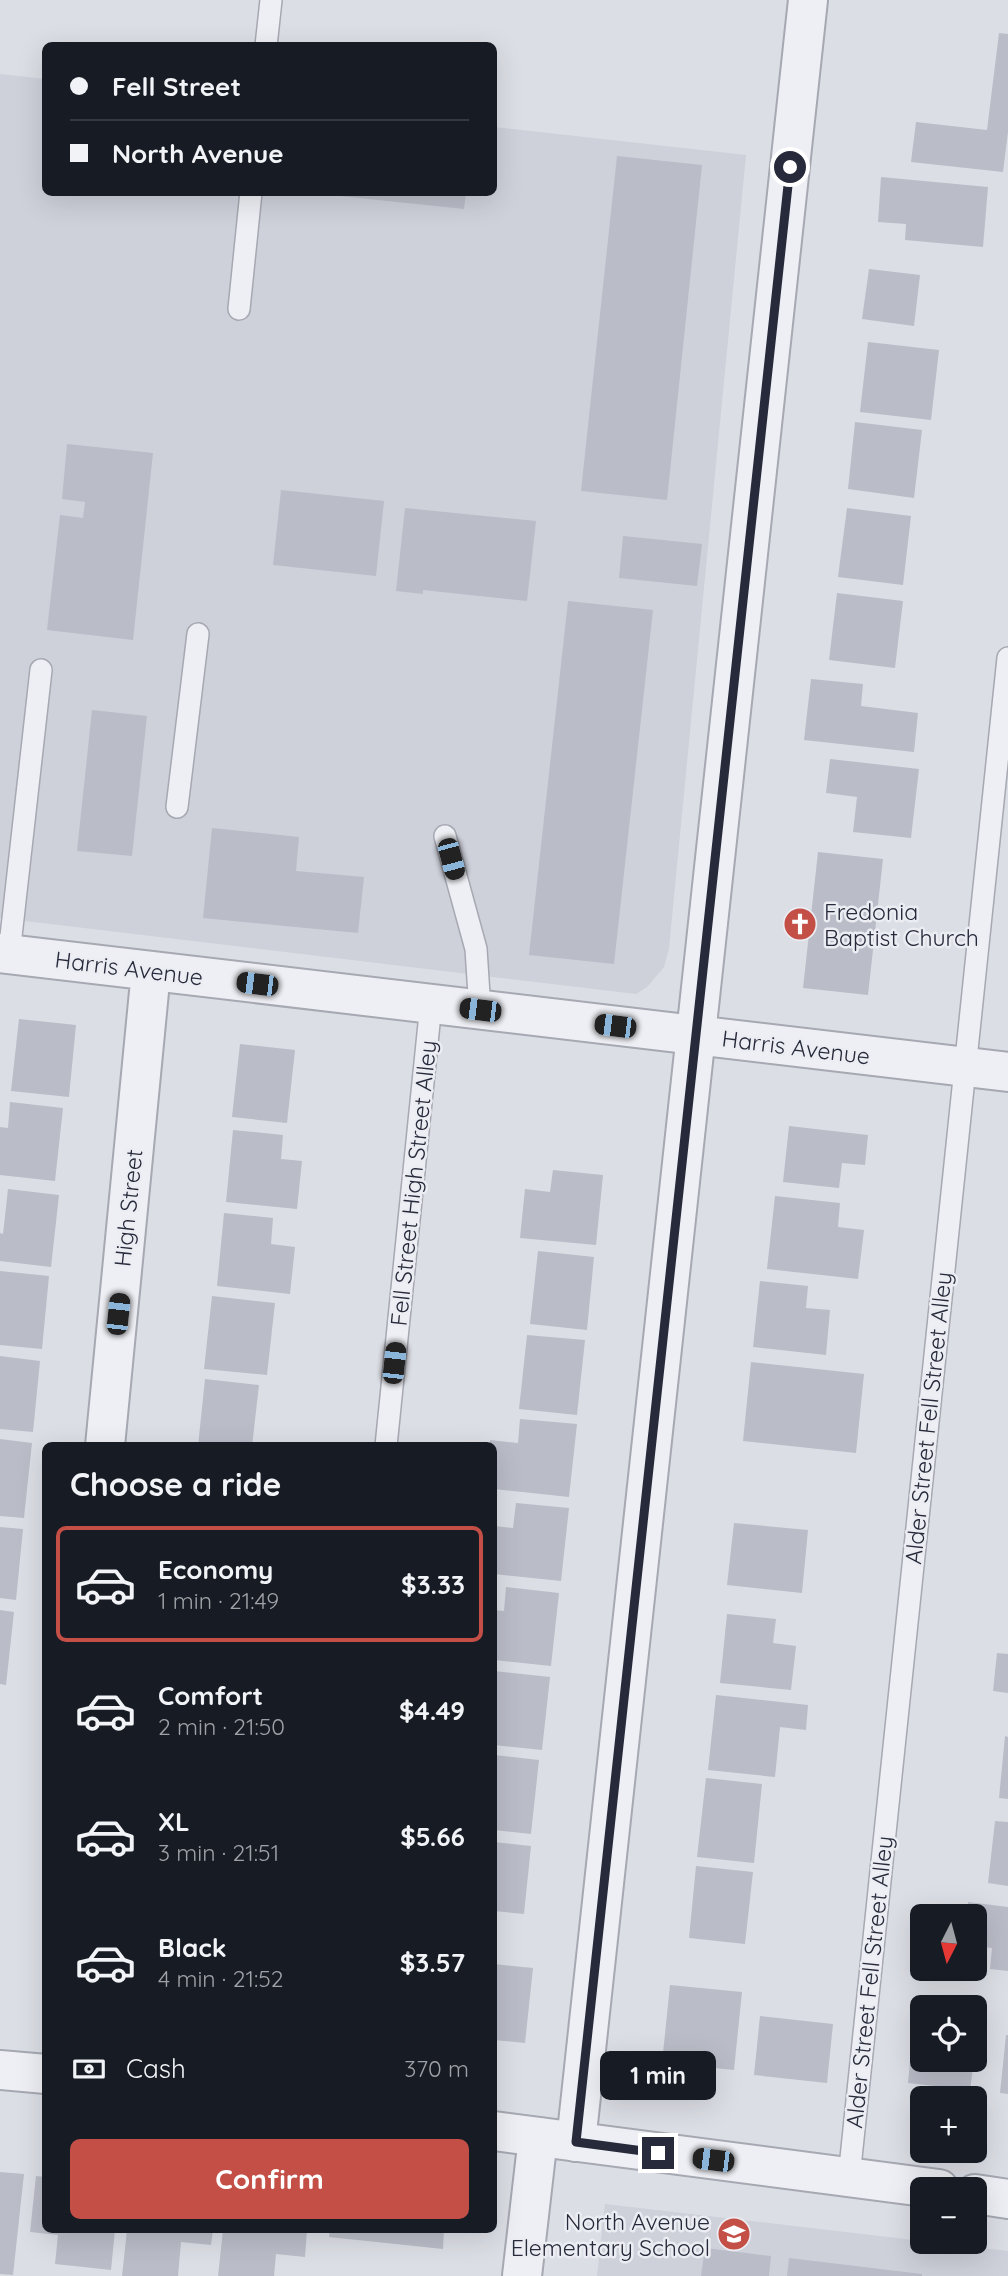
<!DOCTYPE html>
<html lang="en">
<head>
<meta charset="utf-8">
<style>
	:root { --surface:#171b24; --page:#242831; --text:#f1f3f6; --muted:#9ea1a6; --line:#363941; --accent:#c44f47 }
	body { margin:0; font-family:Quicksand,sans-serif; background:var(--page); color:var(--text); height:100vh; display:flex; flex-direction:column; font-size:26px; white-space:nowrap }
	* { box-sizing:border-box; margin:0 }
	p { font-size:23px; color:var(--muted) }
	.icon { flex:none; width:38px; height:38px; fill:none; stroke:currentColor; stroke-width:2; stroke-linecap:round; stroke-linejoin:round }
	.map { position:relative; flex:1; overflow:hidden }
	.sheet { position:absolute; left:42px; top:1442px; width:455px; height:791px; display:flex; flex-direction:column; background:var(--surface); border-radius:10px; box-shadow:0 7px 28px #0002 }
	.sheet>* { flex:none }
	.guide { position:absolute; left:42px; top:42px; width:455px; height:154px; border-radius:10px; box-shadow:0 7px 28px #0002; display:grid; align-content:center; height:154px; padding:0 28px; background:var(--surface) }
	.needle { width:46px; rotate:186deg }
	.fabs { position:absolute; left:910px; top:1904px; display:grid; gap:14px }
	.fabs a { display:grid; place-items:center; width:77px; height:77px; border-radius:10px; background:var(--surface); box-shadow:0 7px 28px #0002; font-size:35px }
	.end { position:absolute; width:32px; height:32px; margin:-16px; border:9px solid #272a3a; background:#fff; box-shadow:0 0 0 4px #fff }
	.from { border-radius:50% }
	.bubble { position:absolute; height:49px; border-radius:10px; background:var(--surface); box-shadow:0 7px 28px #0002; font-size:23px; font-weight:700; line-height:49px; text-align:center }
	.car { position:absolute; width:21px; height:42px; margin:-21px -10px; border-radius:9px; box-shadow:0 0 5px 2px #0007; background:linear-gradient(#222 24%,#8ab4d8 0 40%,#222 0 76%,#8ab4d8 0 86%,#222 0) }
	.guide b { display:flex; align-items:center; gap:24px; height:66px; font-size:26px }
	.guide b+b { border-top:2px solid var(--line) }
	.guide i { width:18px; height:18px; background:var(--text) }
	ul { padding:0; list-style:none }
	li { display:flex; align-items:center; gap:21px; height:116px; margin:0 14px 10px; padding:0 14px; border:4px solid transparent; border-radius:10px }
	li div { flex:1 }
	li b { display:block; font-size:26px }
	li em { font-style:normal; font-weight:700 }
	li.on { border-color:var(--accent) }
	li>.icon { width:63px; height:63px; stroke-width:1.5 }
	h2 { padding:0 28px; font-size:32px; line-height:84px }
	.pay { display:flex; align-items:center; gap:18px; height:77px; padding:0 28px; font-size:26px }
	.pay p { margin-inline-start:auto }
	.button { display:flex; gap:14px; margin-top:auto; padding:14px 28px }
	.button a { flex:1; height:80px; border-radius:10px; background:var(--accent); color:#fff; font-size:28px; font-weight:700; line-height:80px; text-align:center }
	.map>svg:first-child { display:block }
	.built { fill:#ced0da }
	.building { fill:#babcc7 }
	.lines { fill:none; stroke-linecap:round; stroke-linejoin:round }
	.service-casing { stroke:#a6a8b2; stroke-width:24 }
	.minor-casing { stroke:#a6a8b2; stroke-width:42 }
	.tertiary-casing { stroke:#a6a8b2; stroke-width:42 }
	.service { stroke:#eeeff4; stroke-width:21 }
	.minor { stroke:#eeeff4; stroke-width:38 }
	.tertiary { stroke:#eeeff4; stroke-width:38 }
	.route { stroke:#272a3a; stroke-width:9 }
	.labels { text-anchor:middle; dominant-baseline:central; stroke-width:5; stroke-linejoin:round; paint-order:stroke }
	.poi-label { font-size:23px; fill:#272a3a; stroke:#ebedf3; text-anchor:start }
	.street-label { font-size:23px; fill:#272a3a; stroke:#ebedf3 }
</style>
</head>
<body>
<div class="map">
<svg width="1008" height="2276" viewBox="0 0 1008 2276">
	<rect width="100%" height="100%" fill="#dcdee5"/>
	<path class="built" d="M0,74L45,79L46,192H494V127L746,155L669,948L664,967L647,987L636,994L0,918Z
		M605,2204L1008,2251V2276H597Z"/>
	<path class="building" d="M999,33L1008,34V132L1003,172L911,162L916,122L987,130Z
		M617,156L702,165L667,500L581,491Z
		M881,177L988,187L983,247L905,240L906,224L878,222Z
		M321,192H466L464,209L321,194Z
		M869,269L920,275L914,326L862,319Z
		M868,342L939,350L931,420L860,412Z
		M855,422L922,430L914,498L848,489Z
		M67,444L153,453L133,640L47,630L60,515L83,518L85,502L62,499Z
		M281,490L384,501L376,576L273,565Z
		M405,508L536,521L527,601L423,590V594L396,591Z
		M847,508L911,516L903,585L838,577Z
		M623,536L702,544L697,586L619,578Z
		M837,593L903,601L895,668L829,660Z
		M568,601L653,610L614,964L529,955Z
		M811,679L863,684L861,706L918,713L914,752L804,740Z
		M92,710L147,716L132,856L77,851Z
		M830,759L919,769L911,838L853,832L857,797L826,793Z
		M212,828L299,837L296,871L364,877L358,933L203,918Z
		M818,852L883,859L868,995L803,988Z
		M19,1019L76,1025L69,1097L11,1091Z
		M240,1044L295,1050L287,1123L232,1117Z
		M10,1102L63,1108L55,1181L0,1175V1127L8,1128Z
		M789,1126L868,1135L865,1165L842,1163L839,1188L783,1182Z
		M233,1130L283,1135L281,1159L302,1161L297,1209L226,1202Z
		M553,1170L603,1175L596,1245L520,1238L525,1189L550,1192Z
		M8,1189L59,1195L51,1267L0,1261V1233L3,1234Z
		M775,1196L840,1203L838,1227L864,1230L858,1279L767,1269Z
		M224,1213L273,1218L271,1244L295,1247L290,1294L217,1286Z
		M538,1251L594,1257L587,1330L530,1324Z
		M0,1271L49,1276L42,1349L0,1345Z
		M760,1281L808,1286L806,1308L830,1310L826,1355L753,1347Z
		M212,1296L275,1303L267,1375L204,1369Z
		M527,1335L585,1340L577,1415L519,1409Z
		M0,1356L40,1361L33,1432L0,1429Z
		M751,1362L864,1374L856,1453L743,1441Z
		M205,1379L259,1385L252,1446H198Z
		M520,1419L577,1424L569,1497L494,1489V1446H490V1440L518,1443Z
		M0,1439L32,1443L24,1518L0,1516Z
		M516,1503L569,1508L561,1581L494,1574V1526L513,1528Z
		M734,1523L808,1530L802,1593L727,1585Z
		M0,1527L23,1529L16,1600L0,1598Z
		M506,1587L559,1593L551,1666L494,1660V1610L504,1611Z
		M0,1610L14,1612L6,1685L0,1684Z
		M727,1614L776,1619L773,1643L796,1646L791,1690L720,1683Z
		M997,1653L1008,1654V1693L993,1691Z
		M494,1671L550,1677L542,1750L494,1745Z
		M716,1695L808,1705L806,1730L780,1727L775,1777L708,1770Z
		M1005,1736L1008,1737V1799L999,1798Z
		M494,1755L539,1760L531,1834L494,1830Z
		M706,1778L762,1784L754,1863L697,1857Z
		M995,1821L1008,1822V1886L988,1883Z
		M494,1842L531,1846L524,1914L494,1911Z
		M696,1866L753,1872L745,1944L689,1938Z
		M968,1902L1008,1907V1971L990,1969L992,1948L975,1946V1916H967Z
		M494,1964L533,1968L525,2043L494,2040Z
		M670,1985L742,1992L734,2070L662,2063Z
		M760,2016L833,2024L827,2083L754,2075Z
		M913,2029L922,2030V2060H974L970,2090L908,2083Z
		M1006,2035H1008V2094L1000,2093Z
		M0,2172L24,2174L13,2275L0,2274Z
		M36,2176L46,2177V2230H115L111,2270L55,2264L58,2235L30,2232Z
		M127,2230H213L211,2245L181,2242L178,2276H122Z
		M223,2230H307L305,2257L276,2254L274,2276H218Z
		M330,2230H444L443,2249L329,2237Z
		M705,2248L771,2256L769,2276H701Z
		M789,2258L922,2274V2276H787Z"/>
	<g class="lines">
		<defs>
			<path id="service" d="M266,46L271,0
				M239,309L251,192
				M177,807L198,634
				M445,836L476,949L480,1010
				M9,954L41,670
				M386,1446L431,1004
				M849,2177L1008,658"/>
			<path id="minor" d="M0,953L1008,1072
				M105,1446L151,971
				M576,2142L808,0
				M522,2276L538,2137"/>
			<path id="tertiary" d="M0,2070L46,2074
				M494,2131L939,2189
				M975,2194L1008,2199"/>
		</defs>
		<use href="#service" class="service-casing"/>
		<use href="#minor" class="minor-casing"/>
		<use href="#tertiary" class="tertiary-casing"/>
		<use href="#service" class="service"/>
		<use href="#minor" class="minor"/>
		<use href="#tertiary" class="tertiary"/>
	</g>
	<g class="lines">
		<path class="route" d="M658,2153L576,2142L790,167"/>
	</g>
	<defs>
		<symbol id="church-disc" viewBox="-11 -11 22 22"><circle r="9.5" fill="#c44f47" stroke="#ebedf3"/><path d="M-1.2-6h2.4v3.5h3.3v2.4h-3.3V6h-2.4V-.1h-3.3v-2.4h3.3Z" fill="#fff"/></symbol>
		<symbol id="school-disc" viewBox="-11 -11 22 22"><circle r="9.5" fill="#c44f47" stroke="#ebedf3"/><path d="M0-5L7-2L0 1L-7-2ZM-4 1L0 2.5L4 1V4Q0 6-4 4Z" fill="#fff"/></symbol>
	</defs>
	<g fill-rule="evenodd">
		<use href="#church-disc" x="781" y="905" width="38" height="38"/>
		<use href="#school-disc" x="715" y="2215" width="38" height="38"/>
	</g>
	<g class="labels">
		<g class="poi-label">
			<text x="824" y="911">Fredonia<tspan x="824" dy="26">Baptist Church</tspan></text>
			<text x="710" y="2221" text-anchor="end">North Avenue<tspan x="710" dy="26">Elementary School</tspan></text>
		</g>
		<g class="street-label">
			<text transform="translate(129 968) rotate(7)">Harris Avenue</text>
			<text transform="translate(796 1047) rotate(7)">Harris Avenue</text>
			<text transform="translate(413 1183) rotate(-84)">Fell Street High Street Alley</text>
			<text transform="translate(128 1208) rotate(-84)">High Street</text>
			<text transform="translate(928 1418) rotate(-84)">Alder Street Fell Street Alley</text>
			<text transform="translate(869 1982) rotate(-84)">Alder Street Fell Street Alley</text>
		</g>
	</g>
</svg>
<div class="fabs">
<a><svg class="needle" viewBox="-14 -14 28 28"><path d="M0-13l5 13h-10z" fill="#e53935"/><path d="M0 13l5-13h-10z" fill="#9ea1a6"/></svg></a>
<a><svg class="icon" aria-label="locate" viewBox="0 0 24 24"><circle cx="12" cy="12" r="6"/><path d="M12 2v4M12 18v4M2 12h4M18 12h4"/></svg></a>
<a>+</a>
<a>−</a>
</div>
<i class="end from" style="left:790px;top:167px"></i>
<i class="end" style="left:658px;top:2153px"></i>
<div class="bubble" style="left:600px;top:2051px;width:116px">1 min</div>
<i class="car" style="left:451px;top:859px;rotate:165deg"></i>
<i class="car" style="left:257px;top:984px;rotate:277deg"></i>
<i class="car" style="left:480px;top:1010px;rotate:277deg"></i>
<i class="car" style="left:615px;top:1026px;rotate:277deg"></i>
<i class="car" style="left:118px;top:1314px;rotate:6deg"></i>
<i class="car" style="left:394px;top:1363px;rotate:6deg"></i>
<i class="car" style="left:713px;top:2160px;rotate:277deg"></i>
<div class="guide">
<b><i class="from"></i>Fell Street</b>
<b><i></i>North Avenue</b>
</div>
<section class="sheet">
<h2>Choose a ride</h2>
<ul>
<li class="on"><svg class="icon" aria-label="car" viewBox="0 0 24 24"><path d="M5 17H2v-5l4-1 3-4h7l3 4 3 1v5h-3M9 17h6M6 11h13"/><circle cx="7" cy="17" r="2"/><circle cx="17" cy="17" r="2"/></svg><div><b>Economy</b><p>1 min · 21:49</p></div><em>$3.33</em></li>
<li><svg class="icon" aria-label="car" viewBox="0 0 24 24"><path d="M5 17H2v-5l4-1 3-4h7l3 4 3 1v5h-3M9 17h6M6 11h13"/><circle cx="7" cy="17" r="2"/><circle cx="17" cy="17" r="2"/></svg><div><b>Comfort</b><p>2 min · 21:50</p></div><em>$4.49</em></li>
<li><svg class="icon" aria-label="car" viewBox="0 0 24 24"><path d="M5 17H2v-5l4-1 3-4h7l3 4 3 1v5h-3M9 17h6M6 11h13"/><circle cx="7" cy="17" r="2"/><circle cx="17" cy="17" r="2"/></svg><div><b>XL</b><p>3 min · 21:51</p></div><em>$5.66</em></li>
<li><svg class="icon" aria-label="car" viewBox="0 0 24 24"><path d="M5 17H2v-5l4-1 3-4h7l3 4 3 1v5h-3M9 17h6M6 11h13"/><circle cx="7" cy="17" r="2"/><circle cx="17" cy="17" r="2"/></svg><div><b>Black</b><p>4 min · 21:52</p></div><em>$3.57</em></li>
</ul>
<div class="pay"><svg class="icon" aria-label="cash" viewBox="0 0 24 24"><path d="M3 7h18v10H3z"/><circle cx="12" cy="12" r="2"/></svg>Cash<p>370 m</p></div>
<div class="button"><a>Confirm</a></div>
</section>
</div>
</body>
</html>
